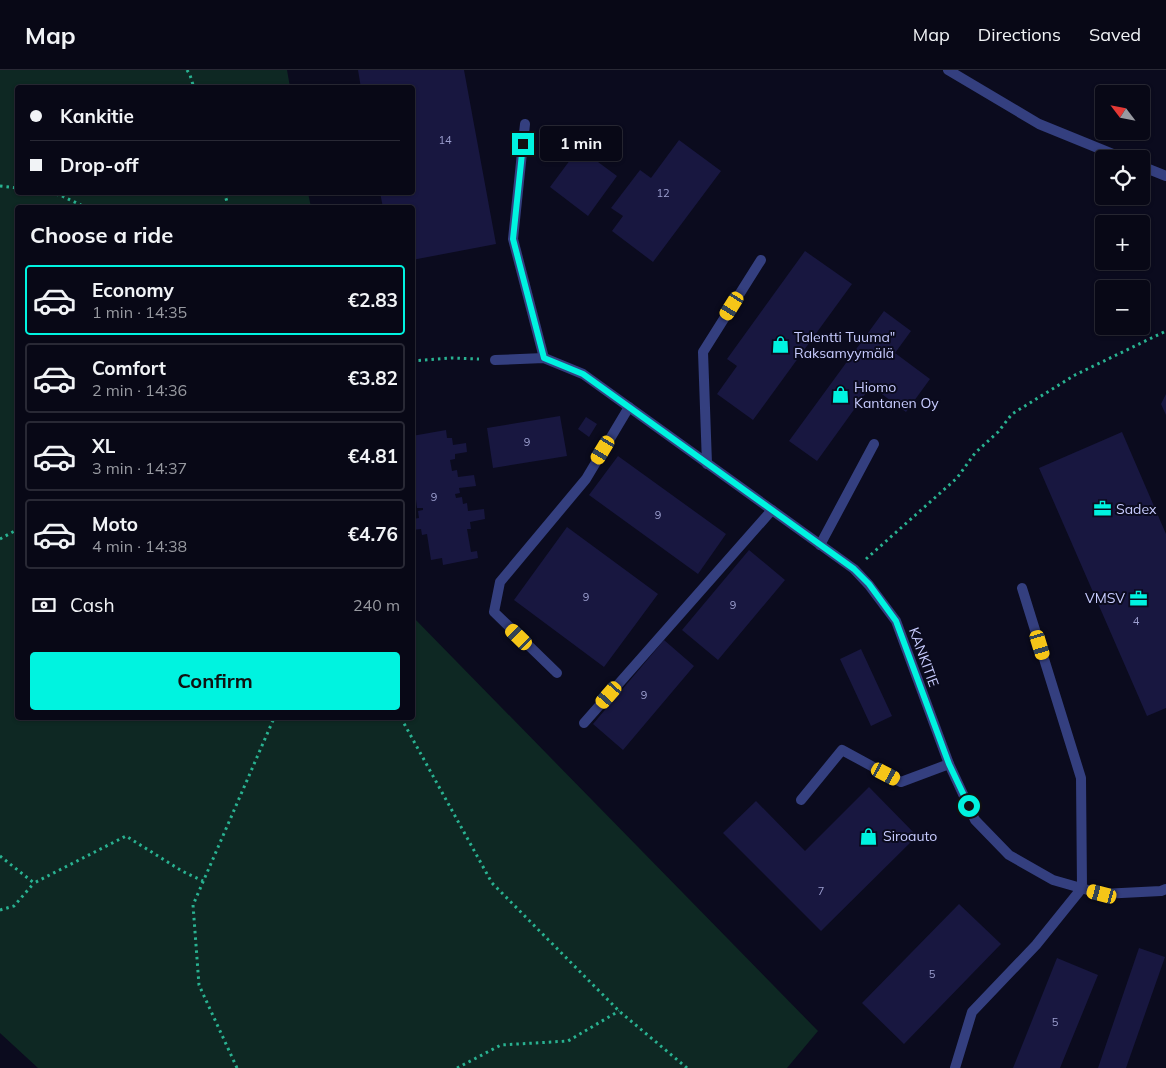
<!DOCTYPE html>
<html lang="en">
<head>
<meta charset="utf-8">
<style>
	:root { --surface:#080816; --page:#11111f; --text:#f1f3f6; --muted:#989aa1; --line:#292935; --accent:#00f3e0 }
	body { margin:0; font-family:Mulish,sans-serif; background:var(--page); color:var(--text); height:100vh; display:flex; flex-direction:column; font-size:19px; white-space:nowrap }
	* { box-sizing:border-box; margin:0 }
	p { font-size:16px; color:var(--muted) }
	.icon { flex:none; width:28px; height:28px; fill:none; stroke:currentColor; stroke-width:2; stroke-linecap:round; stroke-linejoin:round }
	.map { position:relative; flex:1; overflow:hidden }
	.drawer { position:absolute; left:15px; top:135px; width:400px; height:515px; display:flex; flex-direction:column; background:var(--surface); border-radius:5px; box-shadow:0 1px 4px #0004,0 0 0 1px var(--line) }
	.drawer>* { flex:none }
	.guide { position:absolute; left:15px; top:15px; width:400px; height:110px; border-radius:5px; box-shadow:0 1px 4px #0004,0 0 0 1px var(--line); display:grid; align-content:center; height:110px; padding:0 15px; background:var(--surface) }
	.needle { width:32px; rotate:302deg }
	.buttons { position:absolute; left:1095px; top:15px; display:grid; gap:10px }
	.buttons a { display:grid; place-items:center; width:55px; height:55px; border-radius:5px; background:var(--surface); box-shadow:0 1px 4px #0004,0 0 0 1px var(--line); font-size:25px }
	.end { position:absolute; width:22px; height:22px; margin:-11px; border:6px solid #00f3e0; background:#111; box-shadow:0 0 0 2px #111 }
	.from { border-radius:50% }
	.bubble { position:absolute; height:35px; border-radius:5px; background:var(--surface); box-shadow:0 1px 4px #0004,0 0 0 1px var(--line); font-size:16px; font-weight:700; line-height:35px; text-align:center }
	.car { position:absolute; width:15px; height:30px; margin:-15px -8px; border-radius:6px; box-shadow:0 0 4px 1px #0007; background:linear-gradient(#f5c518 24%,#345 0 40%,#f5c518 0 76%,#345 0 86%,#f5c518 0) }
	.guide b { display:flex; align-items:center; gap:18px; height:48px; font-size:19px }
	.guide b+b { border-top:1px solid var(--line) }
	.guide i { width:12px; height:12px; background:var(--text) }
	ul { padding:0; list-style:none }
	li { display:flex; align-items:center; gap:15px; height:70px; margin:0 10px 8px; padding:0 5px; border:2px solid var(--line); border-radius:5px }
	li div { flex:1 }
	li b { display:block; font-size:19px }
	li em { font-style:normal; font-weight:700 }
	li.on { border-color:var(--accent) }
	li>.icon { width:45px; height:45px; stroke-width:1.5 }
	h2 { padding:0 15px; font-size:22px; line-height:60px }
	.pay { display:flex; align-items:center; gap:12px; height:55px; padding:0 15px; font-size:19px }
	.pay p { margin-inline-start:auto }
	.action { display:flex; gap:10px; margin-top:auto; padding:10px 15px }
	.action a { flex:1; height:58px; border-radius:5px; background:var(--accent); color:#111; font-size:20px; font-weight:700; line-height:58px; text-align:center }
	header { display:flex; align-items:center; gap:30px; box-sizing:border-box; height:70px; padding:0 25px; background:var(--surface); border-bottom:1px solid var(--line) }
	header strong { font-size:24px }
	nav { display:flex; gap:28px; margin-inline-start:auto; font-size:18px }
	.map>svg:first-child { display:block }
	.green { fill:#0e2823 }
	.building { fill:#181740 }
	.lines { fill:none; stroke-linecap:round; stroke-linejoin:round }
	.path { stroke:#29b291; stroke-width:3; stroke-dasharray:2.5 4; stroke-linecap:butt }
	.service { stroke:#343f7f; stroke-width:10 }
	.minor { stroke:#343f7f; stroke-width:10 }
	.route { stroke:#00f3e0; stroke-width:6 }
	.labels { text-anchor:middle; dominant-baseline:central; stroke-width:4; stroke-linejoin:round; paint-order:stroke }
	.number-label { font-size:11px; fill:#9c9fcf }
	.poi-label { font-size:14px; fill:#c8ccff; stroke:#0b0b1e; text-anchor:start }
	.street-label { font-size:14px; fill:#c8ccff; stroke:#0b0b1e }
</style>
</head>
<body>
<header>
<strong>Map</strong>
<nav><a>Map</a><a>Directions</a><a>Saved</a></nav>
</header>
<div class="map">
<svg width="1166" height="998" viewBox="0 0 1166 998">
	<rect width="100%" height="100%" fill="#0b0b1e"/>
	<path class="green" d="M0,0H287L290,17L18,18V122L308,123L311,137L18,138V648H412L413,547L818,961L787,998H38L0,963Z"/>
	<path class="building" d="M358,0H464L496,174L412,190V138H383L380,122H412V18H361Z
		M679,70L721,101L653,192L612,161L623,146L611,138L640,100L651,108Z
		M579,78L617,106L588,146L550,117Z
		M805,181L852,214L753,350L717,324L737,296L727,289Z
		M884,241L911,261L895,283L930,309L906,342L871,316L817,391L789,371Z
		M1166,324V345L1161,334Z
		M560,346L567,386L493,398L487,358Z
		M586,347L597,354L589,367L578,359Z
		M446,360L447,368H452L453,375L466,373L467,382L455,384V389L450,390L452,401L457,400L458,407L474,405L476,416L459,418L460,423L455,424L456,428L462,427L463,434L467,433L468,441L484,439L485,449L470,452L471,459H467L471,482L477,481L478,488L443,495L442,488L431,490L427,464L422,465L421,459L412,460V449L419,448L418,441L423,440V438H417L416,430H413L412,366Z
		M1122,362L1166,464V638L1147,646L1039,398Z
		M618,386L726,464L698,504L589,425Z
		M567,457L658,524L604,597L514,530Z
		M749,480L785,510L718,590L682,560Z
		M664,570L694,596L623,680L593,654Z
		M861,579L892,646L871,656L840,589Z
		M869,717L917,766L821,861L723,763L756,731L805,781Z
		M959,834L1001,874L904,974L862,933Z
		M1139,878L1165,887L1126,998H1098Z
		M1057,888L1098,905L1060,998H1013Z"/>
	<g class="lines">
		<path class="path" d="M187,0L190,5L194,18
			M0,116L18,118
			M43,122L60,125L87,138
			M224,122L229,138
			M412,291L451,288L479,289
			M0,469L18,459
			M866,489L957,408L975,383L998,362L1012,344L1075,305L1166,261
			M401,648L492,813L619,941L687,998
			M0,786L34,813L126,766L182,801L203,811
			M0,840L14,836L34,813
			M237,998L199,915L193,835L274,648
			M457,998L501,975L568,971L619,941"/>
		<path class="service" d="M525,54L513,169L544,288
			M707,394L703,282L761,190
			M820,475L874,374
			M557,603L494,542L500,512L586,409L629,337
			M584,653L772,440
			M801,730L842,680L901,712L949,694
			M955,998L972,942L1036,875L1082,818L1081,708L1022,518"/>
		<path class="minor" d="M948,0L1039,54L1125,89
			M1141,96L1166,106
			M495,290L544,288L583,304L854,499L869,515L896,551L949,694L975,750L1009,785L1053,810L1102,824L1161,821L1166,819"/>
	</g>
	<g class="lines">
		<path class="route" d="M523,74L513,169L544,288L583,304L854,499L869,514L896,551L949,694L969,736"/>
	</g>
	<defs>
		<symbol id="shop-bare" viewBox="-9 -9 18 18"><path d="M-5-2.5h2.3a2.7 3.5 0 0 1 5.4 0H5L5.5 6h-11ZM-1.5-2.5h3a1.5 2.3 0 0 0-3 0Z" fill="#00f3e0" stroke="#0b0b1e" stroke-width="2.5" paint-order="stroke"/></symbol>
		<symbol id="office-bare" viewBox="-9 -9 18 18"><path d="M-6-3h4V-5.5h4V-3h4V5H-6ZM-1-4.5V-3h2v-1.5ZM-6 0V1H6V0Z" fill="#00f3e0" stroke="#0b0b1e" stroke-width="2.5" paint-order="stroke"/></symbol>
	</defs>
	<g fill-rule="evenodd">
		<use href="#shop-bare" x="768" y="262" width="25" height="25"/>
		<use href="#shop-bare" x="828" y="312" width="25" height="25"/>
		<use href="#office-bare" x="1090" y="426" width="25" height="25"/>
		<use href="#office-bare" x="1126" y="516" width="25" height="25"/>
		<use href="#shop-bare" x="856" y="754" width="25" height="25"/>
	</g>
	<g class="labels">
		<g class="number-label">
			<text x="445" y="70">14</text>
			<text x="663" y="123">12</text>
			<text x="527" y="372">9</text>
			<text x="434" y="427">9</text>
			<text x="658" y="445">9</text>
			<text x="586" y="527">9</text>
			<text x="733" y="535">9</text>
			<text x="1136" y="551">4</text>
			<text x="644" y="625">9</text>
			<text x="821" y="821">7</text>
			<text x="932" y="904">5</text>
			<text x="1055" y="952">5</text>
		</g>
		<g class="poi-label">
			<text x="794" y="267">Talentti Tuuma"<tspan x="794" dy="16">Raksamyymälä</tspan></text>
			<text x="854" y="317">Hiomo<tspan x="854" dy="16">Kantanen Oy</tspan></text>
			<text x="1116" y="439">Sadex</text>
			<text x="1125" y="528" text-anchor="end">VMSV</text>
			<text x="883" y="766">Siroauto</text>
		</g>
		<g class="street-label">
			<text transform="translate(924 587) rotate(70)">KANKITIE</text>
		</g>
	</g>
</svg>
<div class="buttons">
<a><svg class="needle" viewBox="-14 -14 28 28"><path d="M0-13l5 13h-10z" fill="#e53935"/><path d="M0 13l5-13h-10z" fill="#989aa1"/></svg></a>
<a><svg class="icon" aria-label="locate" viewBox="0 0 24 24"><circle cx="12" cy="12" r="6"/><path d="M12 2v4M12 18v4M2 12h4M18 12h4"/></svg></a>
<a>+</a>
<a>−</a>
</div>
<i class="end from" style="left:969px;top:736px"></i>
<i class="end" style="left:523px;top:74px"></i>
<div class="bubble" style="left:540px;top:56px;width:82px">1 min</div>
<i class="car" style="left:732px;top:236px;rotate:212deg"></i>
<i class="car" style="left:603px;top:380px;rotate:211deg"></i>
<i class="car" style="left:519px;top:567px;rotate:314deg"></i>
<i class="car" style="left:1040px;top:575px;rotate:163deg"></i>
<i class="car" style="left:609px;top:625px;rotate:221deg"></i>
<i class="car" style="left:886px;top:704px;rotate:118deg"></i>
<i class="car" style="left:1102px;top:824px;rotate:285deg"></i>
<div class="guide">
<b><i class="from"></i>Kankitie</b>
<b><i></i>Drop-off</b>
</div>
<section class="drawer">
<h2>Choose a ride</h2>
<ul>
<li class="on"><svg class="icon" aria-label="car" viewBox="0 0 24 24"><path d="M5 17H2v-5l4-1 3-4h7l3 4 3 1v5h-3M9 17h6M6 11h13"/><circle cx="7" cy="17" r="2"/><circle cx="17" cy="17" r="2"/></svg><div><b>Economy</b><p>1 min · 14:35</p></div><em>€2.83</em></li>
<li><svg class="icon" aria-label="car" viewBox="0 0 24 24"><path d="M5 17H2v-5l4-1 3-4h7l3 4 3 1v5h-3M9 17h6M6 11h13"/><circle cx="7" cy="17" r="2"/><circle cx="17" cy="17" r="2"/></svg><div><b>Comfort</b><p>2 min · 14:36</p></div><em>€3.82</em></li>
<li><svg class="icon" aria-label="car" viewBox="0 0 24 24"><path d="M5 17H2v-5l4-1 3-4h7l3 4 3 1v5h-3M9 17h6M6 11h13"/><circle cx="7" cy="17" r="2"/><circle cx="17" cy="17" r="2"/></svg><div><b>XL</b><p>3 min · 14:37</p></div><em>€4.81</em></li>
<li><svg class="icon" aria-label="car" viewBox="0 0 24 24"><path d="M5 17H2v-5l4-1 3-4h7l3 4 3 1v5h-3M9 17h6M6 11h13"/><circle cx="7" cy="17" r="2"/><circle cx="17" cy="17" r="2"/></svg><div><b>Moto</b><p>4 min · 14:38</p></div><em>€4.76</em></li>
</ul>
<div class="pay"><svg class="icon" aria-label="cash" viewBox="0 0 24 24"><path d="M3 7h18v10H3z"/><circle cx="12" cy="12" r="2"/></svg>Cash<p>240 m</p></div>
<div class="action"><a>Confirm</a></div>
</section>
</div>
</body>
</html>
